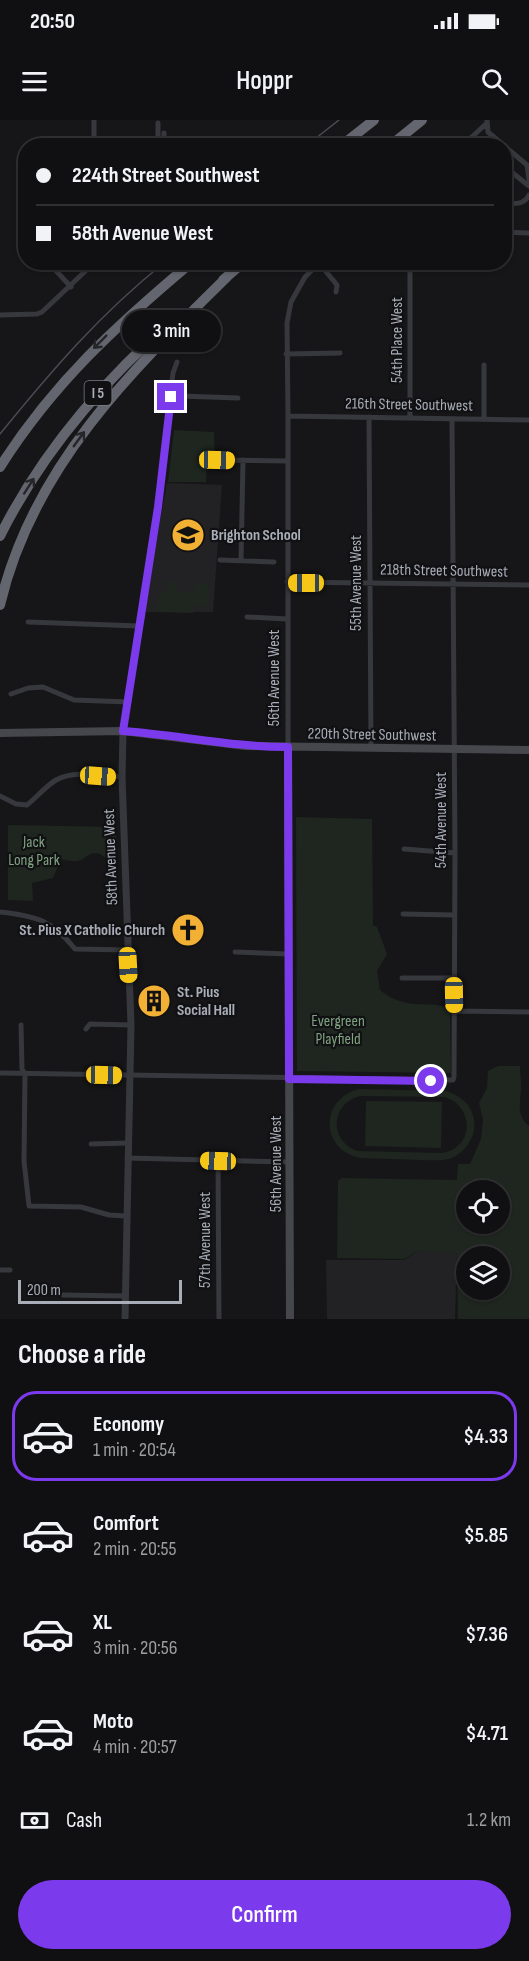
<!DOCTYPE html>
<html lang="en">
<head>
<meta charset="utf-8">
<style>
	:root { --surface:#101012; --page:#19191b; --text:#f1f3f6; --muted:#9c9d9f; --line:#303032; --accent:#7c3aed }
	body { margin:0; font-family:"Sofia Sans Condensed",sans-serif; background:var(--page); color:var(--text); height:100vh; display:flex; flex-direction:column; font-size:22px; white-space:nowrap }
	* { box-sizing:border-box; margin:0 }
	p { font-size:20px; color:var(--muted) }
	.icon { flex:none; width:33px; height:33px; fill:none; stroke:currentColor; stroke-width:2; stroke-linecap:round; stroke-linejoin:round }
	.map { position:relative; height:1199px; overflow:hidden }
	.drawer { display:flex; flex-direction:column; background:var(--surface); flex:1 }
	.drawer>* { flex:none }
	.banner { position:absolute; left:18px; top:18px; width:494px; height:132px; border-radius:24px; box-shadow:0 2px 4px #0004,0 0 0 2px var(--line); display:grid; align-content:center; height:132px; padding:0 18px; background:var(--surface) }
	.fabs { position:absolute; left:456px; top:1060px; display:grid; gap:12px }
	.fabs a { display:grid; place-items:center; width:54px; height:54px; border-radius:50%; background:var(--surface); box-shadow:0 2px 4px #0004,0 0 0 2px var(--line); font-size:30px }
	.scale { position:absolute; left:18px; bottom:15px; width:164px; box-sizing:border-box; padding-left:6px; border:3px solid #a8adb8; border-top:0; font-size:16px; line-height:21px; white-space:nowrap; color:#a8adb8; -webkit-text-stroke:4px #111113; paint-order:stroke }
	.end { position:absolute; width:27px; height:27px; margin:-14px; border:8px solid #7c3aed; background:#fff; box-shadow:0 0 0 3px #fff }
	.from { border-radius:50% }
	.bubble { position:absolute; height:42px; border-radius:21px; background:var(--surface); box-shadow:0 2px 4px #0004,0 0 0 2px var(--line); font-size:20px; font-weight:600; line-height:42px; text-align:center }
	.car { position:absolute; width:18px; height:36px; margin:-18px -9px; border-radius:8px; box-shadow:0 0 4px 2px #0007; background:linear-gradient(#f5c518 24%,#345 0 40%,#f5c518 0 76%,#345 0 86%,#f5c518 0) }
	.banner b { display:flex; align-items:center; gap:21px; height:57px; font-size:22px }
	.banner b+b { border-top:2px solid var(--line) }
	.banner i { width:15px; height:15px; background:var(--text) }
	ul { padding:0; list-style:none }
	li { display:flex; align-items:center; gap:18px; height:90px; margin:0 12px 9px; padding:0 6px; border:3px solid transparent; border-radius:24px }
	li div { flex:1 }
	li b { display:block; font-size:22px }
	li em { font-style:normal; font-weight:600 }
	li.selected { border-color:var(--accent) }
	li>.icon { width:54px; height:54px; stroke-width:1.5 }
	h2 { padding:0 18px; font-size:27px; line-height:72px }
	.pay { display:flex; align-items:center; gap:15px; height:66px; padding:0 18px; font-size:22px }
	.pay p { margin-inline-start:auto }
	.button { display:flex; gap:12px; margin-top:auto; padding:12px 18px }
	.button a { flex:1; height:69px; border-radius:36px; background:var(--accent); color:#fff; font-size:24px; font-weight:600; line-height:69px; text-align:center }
	.status { display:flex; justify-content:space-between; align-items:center; height:42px; padding:0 30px; background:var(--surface); direction:ltr }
	.status svg { height:16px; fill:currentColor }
	header { display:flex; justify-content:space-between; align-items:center; height:78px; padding:0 18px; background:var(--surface); font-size:27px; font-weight:600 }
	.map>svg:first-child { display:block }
	.built { fill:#222225 }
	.green { fill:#1e261f; fill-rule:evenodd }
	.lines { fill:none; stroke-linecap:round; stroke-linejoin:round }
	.minor { stroke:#37383d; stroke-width:5 }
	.tertiary { stroke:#37383d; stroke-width:7 }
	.secondary { stroke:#45474d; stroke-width:8 }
	.motorway { stroke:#63666e; stroke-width:10 }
	.tram { stroke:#4a4c52; stroke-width:1.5 }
	.oneway { stroke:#26262a }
	.route { stroke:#7c3aed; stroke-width:8 }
	.labels { text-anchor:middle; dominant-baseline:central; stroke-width:4.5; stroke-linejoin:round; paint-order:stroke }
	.shield { fill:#111113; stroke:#7b7e86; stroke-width:1.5 }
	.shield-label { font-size:15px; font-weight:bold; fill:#a8adb8 }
	.street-label { font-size:16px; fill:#a8adb8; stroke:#111113 }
	.poi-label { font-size:16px; font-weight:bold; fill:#a8adb8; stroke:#111113; text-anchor:start }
	.park-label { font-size:16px; fill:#7fa381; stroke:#111113 }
</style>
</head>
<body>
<div class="status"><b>20:50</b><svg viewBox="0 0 49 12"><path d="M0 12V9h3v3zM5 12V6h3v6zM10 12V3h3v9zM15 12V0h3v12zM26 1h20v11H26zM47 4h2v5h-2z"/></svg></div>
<header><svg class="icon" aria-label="menu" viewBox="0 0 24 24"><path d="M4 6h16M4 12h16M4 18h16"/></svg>Hoppr<svg class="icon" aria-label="search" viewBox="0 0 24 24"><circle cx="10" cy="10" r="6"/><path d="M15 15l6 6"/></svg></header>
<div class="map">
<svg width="529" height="1199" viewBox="0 0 529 1199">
	<rect width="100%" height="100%" fill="#161618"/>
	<path class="built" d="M167,363L222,365L213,492H144Z
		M418,1131H457L455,1199H327L326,1140H404Z"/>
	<path class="green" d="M174,310L214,312L215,343L207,344L206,362H168Z
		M167,462H176V472H194V464H208V487L193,486V493L156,492L159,471H167Z
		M296,697L372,699L373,805L377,807L387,834L377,851L380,870C389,878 402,883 415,884C428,885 440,883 450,890L451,953L297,951Z
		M8,705L116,707L117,750C112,746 109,740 103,736C93,729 89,736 81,740C74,743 68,740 61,739L53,758L32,763L33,781L8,780Z
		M498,946H520C520,953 521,959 521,966C521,981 515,995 529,1006V1199H458L457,1133L418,1131L404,1139L337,1138L338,1061L342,1058L457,1060L458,1044H470L481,1019L483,999L479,983L487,968L488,951ZM466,1071H500V1104H466ZM466,1137H500V1170H466Z
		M359,969L446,971C460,975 471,984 474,999C477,1016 465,1034 449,1039C440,1041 430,1040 421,1040C401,1039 381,1039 361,1038C320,1031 319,979 359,969ZM360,976L445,977C475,987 474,1028 442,1033L357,1031C328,1020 331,983 360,976Z
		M366,981L442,982L441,1028L365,1026Z"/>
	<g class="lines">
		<path class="minor" d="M94,0V19L96,26
			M487,0L488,12L527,45L529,60
			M158,3V26
			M164,26V13
			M462,26L487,3
			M504,46L529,66
			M504,83C514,84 524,85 529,75
			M504,112L528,113
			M48,142L71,167
			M410,142V298
			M319,143L337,165L336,172
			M0,195L37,194L42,192L95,142
			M286,234L340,233
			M484,245V299
			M170,285L180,276L238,278
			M288,296L529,300
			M369,297L371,628
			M217,340L288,341
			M242,414L288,415
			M220,440L274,442
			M241,441L243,340
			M287,462L529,465
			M247,497L287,499
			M28,502L139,506
			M11,574L28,568L43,567L74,580L129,582
			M123,611L158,387L173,253L177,242
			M288,627V296L287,203L291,182L305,157L320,142
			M0,676L16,684L27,685C37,677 46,666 56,660C75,650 101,656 122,657
			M404,729L455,733
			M0,792C36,796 52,800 75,829L127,830
			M403,794L454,795
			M235,832L288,834
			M402,858H454
			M454,891L529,892
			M21,905L22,949L25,954L24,1041L29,1086L81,1087L109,1095L126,1096
			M86,909L90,904L131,905
			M0,953L453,960L454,957L455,733L452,299
			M91,1024L128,1023
			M127,1038L289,1042
			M218,1041L219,1199
			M0,1150H10
			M63,1175L124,1176"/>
		<path class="tertiary" d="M123,611L122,657L131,905L125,1199"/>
		<path class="secondary" d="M0,613L123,611L246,626L529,630
			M288,627L290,1199"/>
		<path class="motorway" d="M341,26L374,0
			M390,26L422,0
			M223,160L244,142
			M0,347C54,262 116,206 192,142
			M0,416C42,332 104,260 175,198
			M0,485C32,348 130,252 227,157"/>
		<path class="tram" d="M306,26L339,0
			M0,314C52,250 100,194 165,142"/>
	</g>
	<defs><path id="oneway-shaft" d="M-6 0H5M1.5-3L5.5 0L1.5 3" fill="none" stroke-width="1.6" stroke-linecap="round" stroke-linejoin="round" transform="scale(1.5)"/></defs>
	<g class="oneway">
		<use href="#oneway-shaft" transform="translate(100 222) rotate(135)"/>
		<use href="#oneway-shaft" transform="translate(79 319) rotate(-54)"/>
		<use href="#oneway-shaft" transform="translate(29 366) rotate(-57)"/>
	</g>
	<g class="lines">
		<path class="route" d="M171,277L158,387L123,611C179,615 232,627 288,627L289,959L431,961"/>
	</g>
	<defs>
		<symbol id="school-disc" viewBox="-11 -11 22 22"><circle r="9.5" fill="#f2b134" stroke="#111113"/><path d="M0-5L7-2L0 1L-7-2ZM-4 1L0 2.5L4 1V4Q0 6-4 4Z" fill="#111"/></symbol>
		<symbol id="church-disc" viewBox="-11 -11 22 22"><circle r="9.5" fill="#f2b134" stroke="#111113"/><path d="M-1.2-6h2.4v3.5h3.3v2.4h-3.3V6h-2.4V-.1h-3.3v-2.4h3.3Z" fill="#111"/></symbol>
		<symbol id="building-disc" viewBox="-11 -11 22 22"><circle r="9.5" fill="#f2b134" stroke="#111113"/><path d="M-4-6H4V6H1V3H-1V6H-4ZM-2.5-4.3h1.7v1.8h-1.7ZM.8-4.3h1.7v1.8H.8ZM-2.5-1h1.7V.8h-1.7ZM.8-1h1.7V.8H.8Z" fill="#111"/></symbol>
	</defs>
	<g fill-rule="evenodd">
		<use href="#school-disc" x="169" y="396" width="38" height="38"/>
		<use href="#church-disc" x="169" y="791" width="38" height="38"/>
		<use href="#building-disc" x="135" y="862" width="38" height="38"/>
	</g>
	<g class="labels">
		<rect class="shield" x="84.5" y="261" width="27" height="24" rx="4.5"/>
		<g class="shield-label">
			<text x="98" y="273">I 5</text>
		</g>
		<g class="street-label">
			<text transform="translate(397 220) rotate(-90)">54th Place West</text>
			<text transform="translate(409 285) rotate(1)">216th Street Southwest</text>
			<text transform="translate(444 451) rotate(1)">218th Street Southwest</text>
			<text transform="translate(356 463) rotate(-90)">55th Avenue West</text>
			<text transform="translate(274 558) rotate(-90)">56th Avenue West</text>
			<text transform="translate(372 615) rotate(1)">220th Street Southwest</text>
			<text transform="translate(441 700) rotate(-90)">54th Avenue West</text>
			<text transform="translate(111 737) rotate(-92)">58th Avenue West</text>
			<text transform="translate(276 1044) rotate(-90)">56th Avenue West</text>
			<text transform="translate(205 1120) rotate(-90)">57th Avenue West</text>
		</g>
		<g class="poi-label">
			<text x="211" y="415">Brighton School</text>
			<text x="165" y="810" text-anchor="end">St. Pius X Catholic Church</text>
			<text x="177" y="872">St. Pius<tspan x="177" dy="18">Social Hall</tspan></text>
		</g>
		<g class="park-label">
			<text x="34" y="722">Jack<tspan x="34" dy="18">Long Park</tspan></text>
			<text x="338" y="901">Evergreen<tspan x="338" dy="18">Playfield</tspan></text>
		</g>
	</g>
</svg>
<div class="fabs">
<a><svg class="icon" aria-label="locate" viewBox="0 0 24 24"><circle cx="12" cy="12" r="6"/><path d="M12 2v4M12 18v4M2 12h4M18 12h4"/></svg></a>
<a><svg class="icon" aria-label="layers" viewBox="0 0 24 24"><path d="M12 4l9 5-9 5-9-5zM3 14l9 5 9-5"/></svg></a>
</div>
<div class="scale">200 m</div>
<i class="end from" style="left:431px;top:961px"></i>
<i class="end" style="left:171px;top:277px"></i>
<div class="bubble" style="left:122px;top:190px;width:99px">3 min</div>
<i class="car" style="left:217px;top:340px;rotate:91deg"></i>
<i class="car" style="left:306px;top:463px;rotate:270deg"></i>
<i class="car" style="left:98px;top:656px;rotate:94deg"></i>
<i class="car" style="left:128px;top:845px;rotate:177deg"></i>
<i class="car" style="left:454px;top:875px;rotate:179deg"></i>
<i class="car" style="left:104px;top:955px;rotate:91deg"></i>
<i class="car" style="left:218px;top:1041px;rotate:272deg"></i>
<div class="banner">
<b><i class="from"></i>224th Street Southwest</b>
<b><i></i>58th Avenue West</b>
</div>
</div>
<section class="drawer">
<h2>Choose a ride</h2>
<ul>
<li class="selected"><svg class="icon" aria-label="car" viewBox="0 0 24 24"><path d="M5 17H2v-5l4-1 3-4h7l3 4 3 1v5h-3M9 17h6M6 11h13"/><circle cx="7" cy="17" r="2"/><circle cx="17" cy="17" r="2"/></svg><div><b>Economy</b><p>1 min · 20:54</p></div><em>$4.33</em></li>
<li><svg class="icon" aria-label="car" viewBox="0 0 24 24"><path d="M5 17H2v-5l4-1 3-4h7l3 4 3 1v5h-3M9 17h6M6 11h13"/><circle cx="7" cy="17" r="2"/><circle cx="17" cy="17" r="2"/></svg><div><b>Comfort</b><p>2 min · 20:55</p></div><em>$5.85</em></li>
<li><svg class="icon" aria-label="car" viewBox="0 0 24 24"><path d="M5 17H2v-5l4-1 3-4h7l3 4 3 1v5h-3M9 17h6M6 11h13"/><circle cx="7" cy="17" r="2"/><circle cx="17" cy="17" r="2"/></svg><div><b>XL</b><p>3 min · 20:56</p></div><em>$7.36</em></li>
<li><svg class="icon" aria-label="car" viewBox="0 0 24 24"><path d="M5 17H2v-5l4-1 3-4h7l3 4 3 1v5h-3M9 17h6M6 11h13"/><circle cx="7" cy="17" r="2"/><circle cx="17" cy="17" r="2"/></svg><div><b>Moto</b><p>4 min · 20:57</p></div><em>$4.71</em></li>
</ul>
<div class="pay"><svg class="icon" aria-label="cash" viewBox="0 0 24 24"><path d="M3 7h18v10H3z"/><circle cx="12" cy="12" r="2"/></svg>Cash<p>1.2 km</p></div>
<div class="button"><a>Confirm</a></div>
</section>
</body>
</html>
